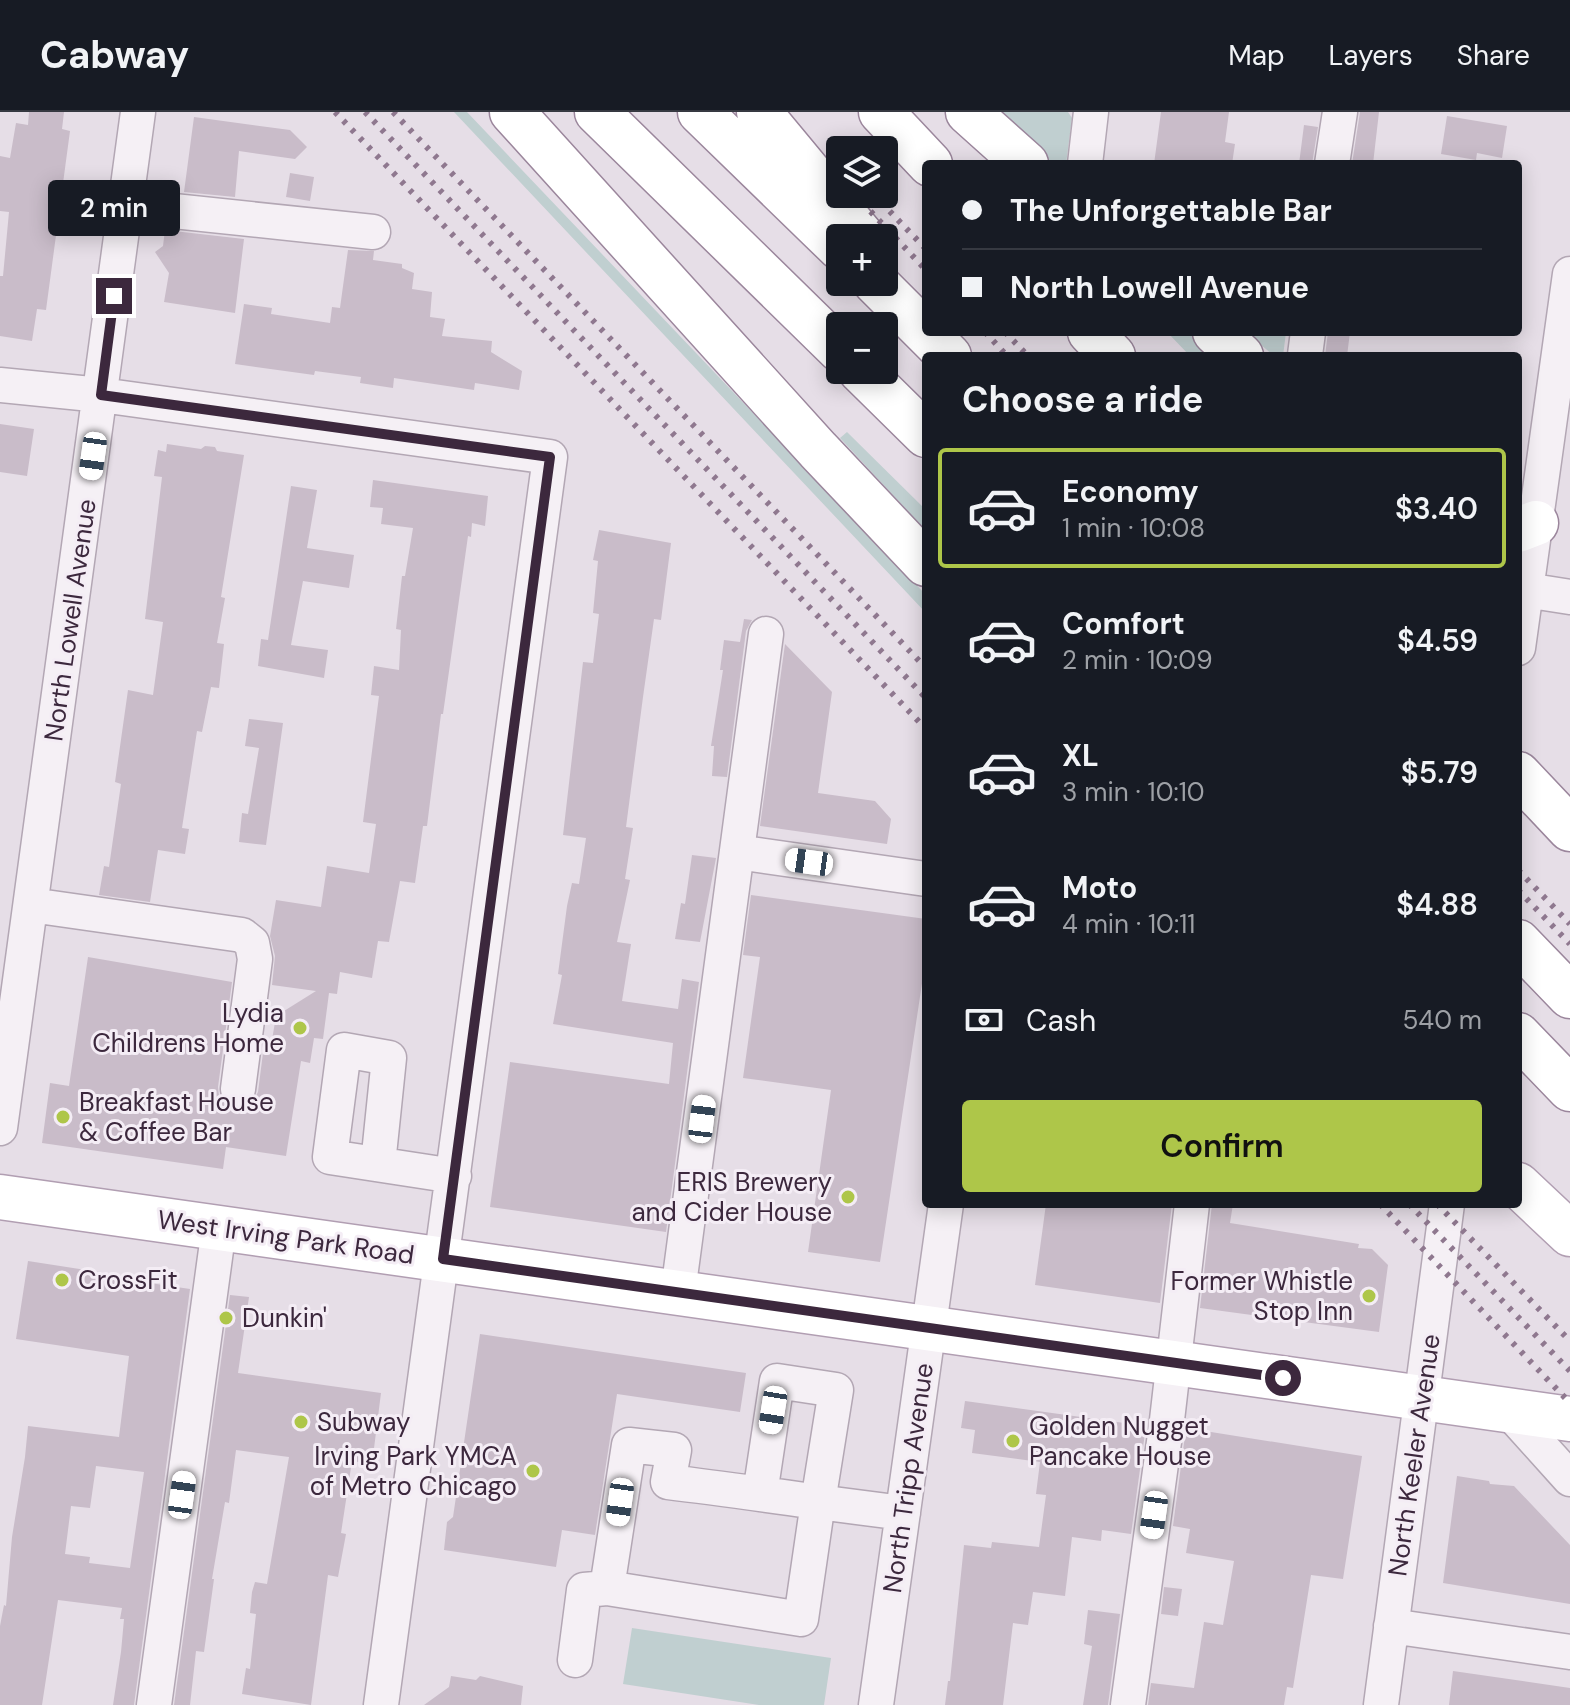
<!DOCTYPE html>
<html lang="en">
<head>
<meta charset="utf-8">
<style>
	:root { --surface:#171b24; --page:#242831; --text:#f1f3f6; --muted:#9ea1a6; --line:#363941; --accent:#aec649 }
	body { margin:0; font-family:"DM Sans",sans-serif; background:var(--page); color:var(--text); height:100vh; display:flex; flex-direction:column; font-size:30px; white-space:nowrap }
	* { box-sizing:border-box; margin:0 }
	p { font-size:26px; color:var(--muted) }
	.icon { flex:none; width:44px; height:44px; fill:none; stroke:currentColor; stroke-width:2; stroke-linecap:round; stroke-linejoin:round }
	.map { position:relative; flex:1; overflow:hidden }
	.panel { position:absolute; left:922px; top:240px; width:600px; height:856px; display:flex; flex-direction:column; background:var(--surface); border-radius:8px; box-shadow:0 4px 20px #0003 }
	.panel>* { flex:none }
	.top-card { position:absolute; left:922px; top:48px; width:600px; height:176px; border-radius:8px; box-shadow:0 4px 20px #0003; display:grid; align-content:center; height:176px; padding:0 40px; background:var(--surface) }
	.buttons { position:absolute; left:826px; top:24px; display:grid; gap:16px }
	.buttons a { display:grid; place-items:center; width:72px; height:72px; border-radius:8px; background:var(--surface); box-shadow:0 4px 20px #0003; font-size:40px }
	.end { position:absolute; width:36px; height:36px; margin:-18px; border:10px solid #3c283d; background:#fff; box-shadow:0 0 0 4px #fff }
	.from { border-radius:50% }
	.bubble { position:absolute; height:56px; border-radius:8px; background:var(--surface); box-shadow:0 4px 20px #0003; font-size:26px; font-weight:600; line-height:56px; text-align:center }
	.car { position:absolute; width:24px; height:48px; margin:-24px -12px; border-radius:10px; box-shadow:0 0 6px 2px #0007; background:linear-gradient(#fff 24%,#345 0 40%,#fff 0 76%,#345 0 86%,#fff 0) }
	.top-card b { display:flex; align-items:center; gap:28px; height:76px; font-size:30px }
	.top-card b+b { border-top:2px solid var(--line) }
	.top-card i { width:20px; height:20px; background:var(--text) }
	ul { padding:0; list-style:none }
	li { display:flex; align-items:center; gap:24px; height:120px; margin:0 16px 12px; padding:0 24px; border:4px solid transparent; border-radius:8px }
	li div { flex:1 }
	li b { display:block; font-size:30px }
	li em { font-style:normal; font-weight:600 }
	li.selected { border-color:var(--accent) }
	li>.icon { width:72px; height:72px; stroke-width:1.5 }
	h2 { padding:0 40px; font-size:36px; line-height:96px }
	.pay { display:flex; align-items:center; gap:20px; height:88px; padding:0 40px; font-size:30px }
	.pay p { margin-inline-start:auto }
	.primary-button { display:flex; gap:16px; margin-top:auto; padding:16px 40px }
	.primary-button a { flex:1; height:92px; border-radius:8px; background:var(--accent); color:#111; font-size:32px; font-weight:600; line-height:92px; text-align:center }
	header { display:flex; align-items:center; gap:48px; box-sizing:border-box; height:112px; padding:0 40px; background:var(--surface); border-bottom:2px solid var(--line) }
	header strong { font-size:38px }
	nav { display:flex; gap:44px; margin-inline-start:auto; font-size:28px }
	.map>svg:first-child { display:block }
	.green { fill:#c0cfd0 }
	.building { fill:#c9bcc9; fill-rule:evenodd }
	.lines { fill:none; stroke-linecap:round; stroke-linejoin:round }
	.minor-casing { stroke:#b3a7b4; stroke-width:37 }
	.major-casing { stroke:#b19eb2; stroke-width:47 }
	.highway-casing { stroke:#9b869c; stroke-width:47 }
	.minor { stroke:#f5f0f5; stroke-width:34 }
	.major { stroke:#fff; stroke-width:44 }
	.highway { stroke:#fff; stroke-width:44 }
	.rail { stroke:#8f788f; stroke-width:6; stroke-dasharray:4 8; stroke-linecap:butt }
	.route { stroke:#3c283d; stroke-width:10 }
	.poi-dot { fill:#aec649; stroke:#f4edf5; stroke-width:3 }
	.labels { text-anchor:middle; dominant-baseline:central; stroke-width:6; stroke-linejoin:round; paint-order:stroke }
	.street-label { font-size:26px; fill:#3c283d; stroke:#f4edf5 }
	.poi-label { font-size:26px; fill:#3c283d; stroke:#f4edf5; text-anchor:start }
</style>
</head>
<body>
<header>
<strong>Cabway</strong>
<nav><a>Map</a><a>Layers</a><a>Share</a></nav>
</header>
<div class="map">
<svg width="1570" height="1593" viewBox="0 0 1570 1593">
	<rect width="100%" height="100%" fill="#e6dee7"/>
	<path class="green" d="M454,0H467L926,483V501Z
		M990,0H1068L1072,6L1066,52H1050Z
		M1167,220H1198L1222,244H1190Z
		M1246,220H1286L1283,244H1274Z
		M847,320L926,398V419L840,326Z
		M632,1516L831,1546L824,1593H759L623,1572Z"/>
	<path class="building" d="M29,0H64L62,17L70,19L46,198L37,197L32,229L0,224V164H3L9,100L0,99V44L10,46L16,11L28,13Z
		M1161,0H1229L1225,30L1235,32L1232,52H1154Z
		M1360,0H1379L1373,52H1352Z
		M1447,4L1507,14L1502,46L1477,41L1476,48L1441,42Z
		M194,5L290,18L307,35L295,47L239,39L235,85L184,80Z
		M1304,13L1318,15L1312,52H1299Z
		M290,61L314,65L310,89L286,85Z
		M165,118L244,127L235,201L164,190L169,161L155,140L163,134Z
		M348,138L374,139L373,148L402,152V156L414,161L412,177L432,180L430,205L445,207L442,224L492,229L491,240L522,259L519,278L475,271L474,278L394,266L393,276L360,271L361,265L315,259L314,263L235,252L244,192L272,196L271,202L330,211L332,195L340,196Z
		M1328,220H1350L1347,244H1325Z
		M0,312L34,317L27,364L0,360Z
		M167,332L201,337L205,334L215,335L217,339L244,343L221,485L225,486L217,531L224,532L219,576L211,575L202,620L197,619L182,716L189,717L185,742L158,738L150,790L99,783L104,754L109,755L121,672L115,670L128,578L153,583L163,510L145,507L162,365L154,364L158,338L166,340Z
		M373,368L488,384L485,414L472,411L471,425L468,424L443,602H441L427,714H423L415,771L400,769L389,830L378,829L372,866L340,860L337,882L329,881L323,927L314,926L310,951L301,949L286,1044L226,1035L223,1057L42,1031L50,971L69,974L88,845L232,870L218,975L219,984L225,992L235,997L245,996L254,988L258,980L264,933L271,934L276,904L316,879L272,873L275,844L270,824L276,788L321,795L327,754L369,761L376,712L363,710L379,584L371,583L374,554L399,558L401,518L396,517L402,464H405L413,416L381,412L383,396L370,395Z
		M291,374L317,378L307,436L354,443L349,476L303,469L291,533L328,538L324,566L258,554L261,527L268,528Z
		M599,418L671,431L661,508L654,507L643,585L626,715L633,716L625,767L630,768L617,830L631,832L622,889L678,897L682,867L699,870L666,1120L490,1095L510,950L669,972L673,931L553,912L562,863L558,862L567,794L572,771L579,772L586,726L563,723L583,550L593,551L599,502L593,501L598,449L593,448Z
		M744,507L752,508L746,519L727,665L712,664L714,634H711L723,558H720L724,528L740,530Z
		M785,532L832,580L818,681L875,689L891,707L887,732L760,714Z
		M249,607L283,611L266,733L239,730L242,701L248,702L259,636L245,634Z
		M692,743L716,746L700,830L675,827L681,791L685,792Z
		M751,783L926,807V845L880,1150L808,1140L831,978L743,966L760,845L743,843Z
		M1046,1092H1172L1160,1191L1035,1173Z
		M1212,1092H1233L1230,1111L1359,1132L1358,1136L1372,1137L1388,1153L1379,1220L1200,1196Z
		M28,1149L131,1165L130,1168L190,1177L134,1593H113L121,1540L124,1507H120L122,1496L58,1488L42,1593H0V1514L4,1493L6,1494L12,1425L25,1345L28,1314L119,1325L129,1244L16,1227ZM96,1354L144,1360L130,1456L89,1451L90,1445L65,1442L71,1394L90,1396Z
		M230,1183L249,1185L238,1261L381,1281L372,1352L352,1349L341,1421L346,1422L338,1465L328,1463L311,1593L242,1582L246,1556L250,1557L256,1502L250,1501L252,1480L255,1470L267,1472L289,1345L236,1338L229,1391L225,1390L212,1467H214L204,1540L196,1539L190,1593H174Z
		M480,1222L746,1261L740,1300L617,1282L595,1423L562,1418L556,1455L444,1438L447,1410L453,1405Z
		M965,1289L1146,1314L1131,1422L1102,1418L1101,1429L1072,1425L1065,1484L1033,1480L1028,1513L1013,1511L1003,1593H945L948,1569H950L964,1433L991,1436L992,1430L1039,1435L1046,1383L1036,1382L1040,1350L972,1341L975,1318L961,1316Z
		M1186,1316L1362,1344L1343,1467L1311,1463L1293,1576L1287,1575L1284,1593H1148L1151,1571L1194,1576L1204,1510L1223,1513L1234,1449L1186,1441L1190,1417L1173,1414Z
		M1457,1364L1489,1369L1490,1372L1514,1374L1570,1433V1492L1443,1471Z
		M1164,1475L1182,1477L1178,1504L1161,1502Z
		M1088,1498L1120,1502L1108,1593H1083L1092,1534L1084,1532Z
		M1453,1559L1570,1576V1593H1449Z
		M451,1564L476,1568L480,1564L523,1574L521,1593H424L449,1575Z"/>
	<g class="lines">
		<defs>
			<path id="minor" d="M1085,52L1091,0
				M1332,52L1340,0
				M126,94L373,120
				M1305,243L1308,220
				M0,273L101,283L550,345L381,1593
				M1526,478L1570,485
				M1518,536L1570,162
				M737,740L926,767
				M31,793L242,823L252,831L255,847L238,977
				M0,1016L138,0
				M378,1052L389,946L344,938L330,1045L454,1064
				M678,1180L766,522
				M1507,1297L1570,1367
				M760,1382L777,1269L836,1278L818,1390C768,1383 718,1376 668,1370L674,1338L629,1333L607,1476L801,1507L818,1390L903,1401
				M1391,1514L1570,1540
				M575,1548L584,1478L607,1476
				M154,1593L219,1116
				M876,1593L946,1092
				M1128,1593L1167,1308L1192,1092
				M1381,1593L1447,1092"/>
			<path id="major" d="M1518,1073L1570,1122
				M0,1085L1570,1307"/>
			<path id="highway" d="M512,0L818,338L926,452
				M597,0L840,238
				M700,0L840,136
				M759,0L862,124
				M881,0L930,52
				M968,0L1026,52
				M875,170L949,244
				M1090,220L1113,244
				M1215,220L1241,244
				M860,258L926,323
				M1518,418L1536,411
				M1518,662L1570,717
				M1518,830L1570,884
				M1518,923L1570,977"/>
		</defs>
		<use href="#minor" class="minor-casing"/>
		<use href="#major" class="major-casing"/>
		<use href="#highway" class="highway-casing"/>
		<use href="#minor" class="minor"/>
		<use href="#major" class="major"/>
		<use href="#highway" class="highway"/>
		<path class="rail" d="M335,0L926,617
			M365,0L926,586
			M393,0L926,556
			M834,61L840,67
			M854,82L926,158
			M873,82L926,137
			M985,220L1007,244
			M1005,220L1028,244
			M1518,758L1570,812
			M1518,778L1570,832
			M1380,1092L1570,1291
			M1409,1092L1570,1259
			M1437,1092L1570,1229"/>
	</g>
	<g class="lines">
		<path class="route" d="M114,184L101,283L550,345L443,1147L1283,1266"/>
	</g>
	<g class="poi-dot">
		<circle cx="300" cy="916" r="8"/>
		<circle cx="63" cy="1005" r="8"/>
		<circle cx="848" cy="1085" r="8"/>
		<circle cx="62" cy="1168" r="8"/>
		<circle cx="1369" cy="1184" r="8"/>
		<circle cx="226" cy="1206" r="8"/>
		<circle cx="301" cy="1310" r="8"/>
		<circle cx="1013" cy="1329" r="8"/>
		<circle cx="533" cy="1359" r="8"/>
	</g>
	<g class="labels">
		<g class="street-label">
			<text transform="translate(70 508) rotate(-82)">North Lowell Avenue</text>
			<text transform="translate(286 1125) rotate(8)">West Irving Park Road</text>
			<text transform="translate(1414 1343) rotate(-82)">North Keeler Avenue</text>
			<text transform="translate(908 1366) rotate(-82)">North Tripp Avenue</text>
		</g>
		<g class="poi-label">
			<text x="284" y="901" text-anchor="end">Lydia<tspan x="284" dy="30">Childrens Home</tspan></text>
			<text x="79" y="990">Breakfast House<tspan x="79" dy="30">&amp; Coffee Bar</tspan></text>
			<text x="832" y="1070" text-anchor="end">ERIS Brewery<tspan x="832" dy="30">and Cider House</tspan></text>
			<text x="78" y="1168">CrossFit</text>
			<text x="1353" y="1169" text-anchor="end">Former Whistle<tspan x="1353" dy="30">Stop Inn</tspan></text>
			<text x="242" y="1206">Dunkin'</text>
			<text x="317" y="1310">Subway</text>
			<text x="1029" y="1314">Golden Nugget<tspan x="1029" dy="30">Pancake House</tspan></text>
			<text x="517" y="1344" text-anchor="end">Irving Park YMCA<tspan x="517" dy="30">of Metro Chicago</tspan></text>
		</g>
	</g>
</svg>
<div class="buttons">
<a><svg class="icon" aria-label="layers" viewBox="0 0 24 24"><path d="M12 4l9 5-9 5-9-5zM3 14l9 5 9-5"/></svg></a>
<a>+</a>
<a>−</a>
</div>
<i class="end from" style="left:1283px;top:1266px"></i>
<i class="end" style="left:114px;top:184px"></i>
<div class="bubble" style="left:48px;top:68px;width:132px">2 min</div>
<i class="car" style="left:93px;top:344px;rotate:188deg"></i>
<i class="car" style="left:809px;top:750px;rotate:278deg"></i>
<i class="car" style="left:702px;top:1007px;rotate:7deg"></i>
<i class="car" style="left:773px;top:1298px;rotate:189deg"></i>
<i class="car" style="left:182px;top:1383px;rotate:8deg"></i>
<i class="car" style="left:620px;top:1390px;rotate:188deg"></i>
<i class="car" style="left:1154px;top:1403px;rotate:188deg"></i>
<div class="top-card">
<b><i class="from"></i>The Unforgettable Bar</b>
<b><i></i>North Lowell Avenue</b>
</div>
<section class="panel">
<h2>Choose a ride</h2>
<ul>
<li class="selected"><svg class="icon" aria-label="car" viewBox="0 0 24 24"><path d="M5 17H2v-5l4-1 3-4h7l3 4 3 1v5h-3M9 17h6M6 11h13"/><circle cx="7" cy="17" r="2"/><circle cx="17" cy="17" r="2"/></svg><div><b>Economy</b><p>1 min · 10:08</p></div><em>$3.40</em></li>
<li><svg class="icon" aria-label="car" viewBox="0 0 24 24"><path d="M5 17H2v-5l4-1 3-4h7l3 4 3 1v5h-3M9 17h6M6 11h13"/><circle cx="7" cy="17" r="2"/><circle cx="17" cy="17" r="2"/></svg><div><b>Comfort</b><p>2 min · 10:09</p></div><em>$4.59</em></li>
<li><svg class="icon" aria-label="car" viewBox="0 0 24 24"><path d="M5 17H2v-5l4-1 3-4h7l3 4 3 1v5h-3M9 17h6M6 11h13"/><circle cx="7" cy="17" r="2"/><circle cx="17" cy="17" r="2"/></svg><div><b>XL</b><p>3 min · 10:10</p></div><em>$5.79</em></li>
<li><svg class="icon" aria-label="car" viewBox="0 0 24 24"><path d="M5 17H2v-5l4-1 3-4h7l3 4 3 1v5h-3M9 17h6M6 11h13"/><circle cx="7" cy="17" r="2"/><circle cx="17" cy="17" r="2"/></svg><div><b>Moto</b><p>4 min · 10:11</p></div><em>$4.88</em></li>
</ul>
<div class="pay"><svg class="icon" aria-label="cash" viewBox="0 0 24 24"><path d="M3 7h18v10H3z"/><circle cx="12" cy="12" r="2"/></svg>Cash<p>540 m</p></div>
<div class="primary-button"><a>Confirm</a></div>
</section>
</div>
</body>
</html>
